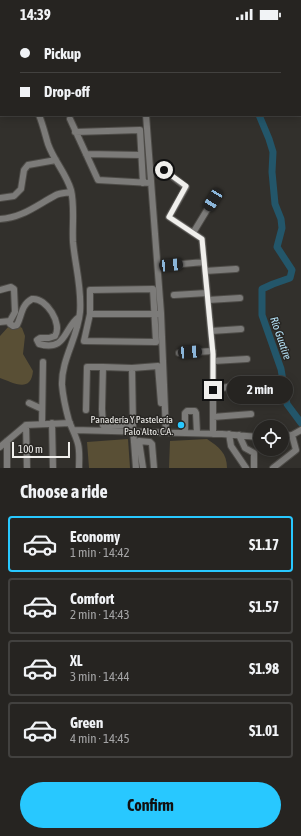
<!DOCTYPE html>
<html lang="en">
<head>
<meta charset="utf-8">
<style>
	:root { --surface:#262421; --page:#32302e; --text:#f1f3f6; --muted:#a4a4a5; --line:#42413f; --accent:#28c8ff }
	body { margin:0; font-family:"Asap Condensed",sans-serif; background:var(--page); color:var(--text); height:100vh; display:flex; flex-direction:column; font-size:15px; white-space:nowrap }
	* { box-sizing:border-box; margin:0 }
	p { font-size:13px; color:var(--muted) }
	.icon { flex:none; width:22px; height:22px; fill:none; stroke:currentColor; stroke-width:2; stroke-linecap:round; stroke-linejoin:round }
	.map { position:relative; height:440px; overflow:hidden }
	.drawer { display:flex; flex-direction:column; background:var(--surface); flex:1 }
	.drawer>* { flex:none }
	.top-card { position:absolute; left:0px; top:0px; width:301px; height:88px; box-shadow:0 2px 10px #0003,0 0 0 1px var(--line); display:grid; align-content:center; height:88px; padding:0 20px; background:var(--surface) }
	.tools { position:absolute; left:253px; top:392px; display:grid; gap:8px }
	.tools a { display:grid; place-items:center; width:36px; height:36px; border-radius:50%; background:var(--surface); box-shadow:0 2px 10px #0003,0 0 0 1px var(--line); font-size:20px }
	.scale { position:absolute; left:12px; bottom:10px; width:58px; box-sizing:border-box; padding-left:4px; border:2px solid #f0efec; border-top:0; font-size:11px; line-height:14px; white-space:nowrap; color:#f0efec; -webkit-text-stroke:3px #282623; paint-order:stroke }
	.end { position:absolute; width:18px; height:18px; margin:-9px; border:5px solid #f0efec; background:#111; box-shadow:0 0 0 2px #111 }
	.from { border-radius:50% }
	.bubble { position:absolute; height:28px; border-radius:14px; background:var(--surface); box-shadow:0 2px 10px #0003,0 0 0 1px var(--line); font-size:13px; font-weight:700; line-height:28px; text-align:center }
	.car { position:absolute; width:12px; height:24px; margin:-12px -6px; border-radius:5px; box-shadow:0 0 3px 1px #0007; background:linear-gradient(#222 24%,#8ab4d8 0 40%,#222 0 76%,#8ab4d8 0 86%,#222 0) }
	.top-card b { display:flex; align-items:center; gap:14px; height:38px; font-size:15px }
	.top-card b+b { border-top:1px solid var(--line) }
	.top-card i { width:10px; height:10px; background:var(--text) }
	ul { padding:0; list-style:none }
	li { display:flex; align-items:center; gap:12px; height:56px; margin:0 8px 6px; padding:0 12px; border:2px solid var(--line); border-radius:4px }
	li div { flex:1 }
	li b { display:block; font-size:15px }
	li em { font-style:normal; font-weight:700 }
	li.current { border-color:var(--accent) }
	li>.icon { width:36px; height:36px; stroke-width:1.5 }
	h2 { padding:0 20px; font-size:18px; line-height:48px }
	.button { display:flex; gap:8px; margin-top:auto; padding:8px 20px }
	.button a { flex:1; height:46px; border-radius:24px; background:var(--accent); color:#111; font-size:16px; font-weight:700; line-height:46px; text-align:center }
	.status { display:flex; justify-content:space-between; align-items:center; height:28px; padding:0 20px; background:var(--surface); direction:ltr }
	.status svg { height:11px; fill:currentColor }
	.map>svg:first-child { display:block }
	.green { fill:#594f35 }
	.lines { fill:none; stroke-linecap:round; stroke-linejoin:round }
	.river { stroke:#23566a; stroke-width:7 }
	.minor-casing { stroke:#4d4b47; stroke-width:8 }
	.minor { stroke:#7c7b79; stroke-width:6 }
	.route { stroke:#f0efec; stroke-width:5 }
	.poi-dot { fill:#28c8ff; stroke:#282623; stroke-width:1.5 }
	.labels { text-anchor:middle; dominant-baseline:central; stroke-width:3; stroke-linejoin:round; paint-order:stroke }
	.poi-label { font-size:10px; fill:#f0efec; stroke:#282623; text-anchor:end }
	.water-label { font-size:11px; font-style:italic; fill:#b5e3f9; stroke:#282623 }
</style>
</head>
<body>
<div class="status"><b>14:39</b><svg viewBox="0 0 49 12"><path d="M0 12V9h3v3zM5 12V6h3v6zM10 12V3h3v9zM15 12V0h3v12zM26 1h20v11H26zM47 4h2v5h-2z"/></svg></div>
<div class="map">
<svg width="301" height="440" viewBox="0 0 301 440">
	<rect width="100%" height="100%" fill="#32302c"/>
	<path class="green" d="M9,298H19L22,300L25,308L23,326L33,343C31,366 12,354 0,350V308Z
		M128,411L130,440H89L87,414Z
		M207,411C219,419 227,425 227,440H169L170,413Z"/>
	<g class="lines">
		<path class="river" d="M287,1V0
			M259,87L269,111L273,124L272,144L275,176L281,191L282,200L277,219L292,242L290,250L273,256L262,261V287L281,341L287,376L301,395"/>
		<defs>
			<path id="minor" d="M15,0L16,1
				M27,0V1
				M132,0L133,1
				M141,0V1
				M0,51L1,52
				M0,71H1
				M39,87C43,97 45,106 48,116C54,133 66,145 71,162C75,179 72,197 73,214C75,237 82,260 80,284C78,309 61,332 62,357C63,369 66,382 69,393C72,401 76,408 78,416C80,424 79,432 79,440
				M146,87L161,285L166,405
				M70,91L98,152L151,155
				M75,104L140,102L143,155
				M86,126L141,127
				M164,142L186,159L169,189L202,211L213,326V406
				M0,170L14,168L21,161L24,142L28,137L56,132
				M0,191C22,190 37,177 56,167C60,165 66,165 71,164
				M193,205L213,172
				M171,237L204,234
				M205,243L236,241
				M153,261L156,314L84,313L90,286V262Z
				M0,262L11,259L14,261L15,284L10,293
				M174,267L207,265
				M208,272L240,270
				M90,286H158
				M10,293V296L13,298L17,297C22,287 21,277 32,271C46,269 63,296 55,308L49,310H40L37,312L39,316C67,324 64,299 79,289
				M0,294L10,293
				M211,303L241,301
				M179,325L213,323
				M213,333L247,331
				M103,339L132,340
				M213,362L241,356
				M29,375L42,381
				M86,382L87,339H103L102,381L103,397H133L132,340L158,338L161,375
				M213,389L251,386
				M52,395L53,440
				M42,396L43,334
				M26,397L27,440
				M133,401L136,440
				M74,402L222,406L260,409
				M185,405V385L187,383H195L196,385L197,405
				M229,406L231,418L246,440
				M239,407L245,420L254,425V440
				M282,409L292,407L301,402
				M0,419L26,397L70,395
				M7,440V413
				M143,440L139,413L150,414L152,416L154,440
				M273,440L296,422L292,407"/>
		</defs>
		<use href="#minor" class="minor-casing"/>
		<use href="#minor" class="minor"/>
	</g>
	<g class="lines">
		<path class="route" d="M164,142L186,158L169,189L202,211L213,326V362"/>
	</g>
	<circle class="poi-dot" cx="181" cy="397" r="4"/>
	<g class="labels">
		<g class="poi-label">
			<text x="173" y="391">Panadería Y Pastelería<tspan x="173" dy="12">Palo Alto. C.A.</tspan></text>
		</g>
		<g class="water-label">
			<text transform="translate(281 310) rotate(71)">Río Guatire</text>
		</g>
	</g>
</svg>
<div class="tools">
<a><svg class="icon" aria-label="locate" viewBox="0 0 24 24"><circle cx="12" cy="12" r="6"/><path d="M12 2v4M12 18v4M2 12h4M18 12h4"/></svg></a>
</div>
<div class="scale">100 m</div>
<i class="end from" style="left:164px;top:142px"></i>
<i class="end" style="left:213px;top:362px"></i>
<div class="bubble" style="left:227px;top:348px;width:66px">2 min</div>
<i class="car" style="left:213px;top:172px;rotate:212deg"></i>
<i class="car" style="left:171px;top:237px;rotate:85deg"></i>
<i class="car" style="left:190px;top:324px;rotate:86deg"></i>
<div class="top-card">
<b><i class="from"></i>Pickup</b>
<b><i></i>Drop-off</b>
</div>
</div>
<section class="drawer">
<h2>Choose a ride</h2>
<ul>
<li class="current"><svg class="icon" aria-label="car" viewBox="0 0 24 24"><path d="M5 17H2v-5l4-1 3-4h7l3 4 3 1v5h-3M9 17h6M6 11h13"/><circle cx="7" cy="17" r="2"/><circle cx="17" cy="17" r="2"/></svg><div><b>Economy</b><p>1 min · 14:42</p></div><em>$1.17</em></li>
<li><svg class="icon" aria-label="car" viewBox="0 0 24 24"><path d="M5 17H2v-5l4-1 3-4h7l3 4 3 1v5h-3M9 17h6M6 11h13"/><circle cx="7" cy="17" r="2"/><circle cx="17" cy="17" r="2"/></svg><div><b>Comfort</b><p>2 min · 14:43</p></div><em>$1.57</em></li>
<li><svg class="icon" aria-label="car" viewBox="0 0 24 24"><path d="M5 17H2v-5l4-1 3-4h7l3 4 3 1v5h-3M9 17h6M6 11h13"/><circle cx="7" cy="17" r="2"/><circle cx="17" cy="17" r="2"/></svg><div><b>XL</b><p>3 min · 14:44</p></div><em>$1.98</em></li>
<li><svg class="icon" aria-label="car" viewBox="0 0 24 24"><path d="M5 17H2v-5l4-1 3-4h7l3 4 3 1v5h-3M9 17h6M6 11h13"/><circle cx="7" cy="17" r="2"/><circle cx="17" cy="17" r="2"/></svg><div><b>Green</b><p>4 min · 14:45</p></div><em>$1.01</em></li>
</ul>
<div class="button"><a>Confirm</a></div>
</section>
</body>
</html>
